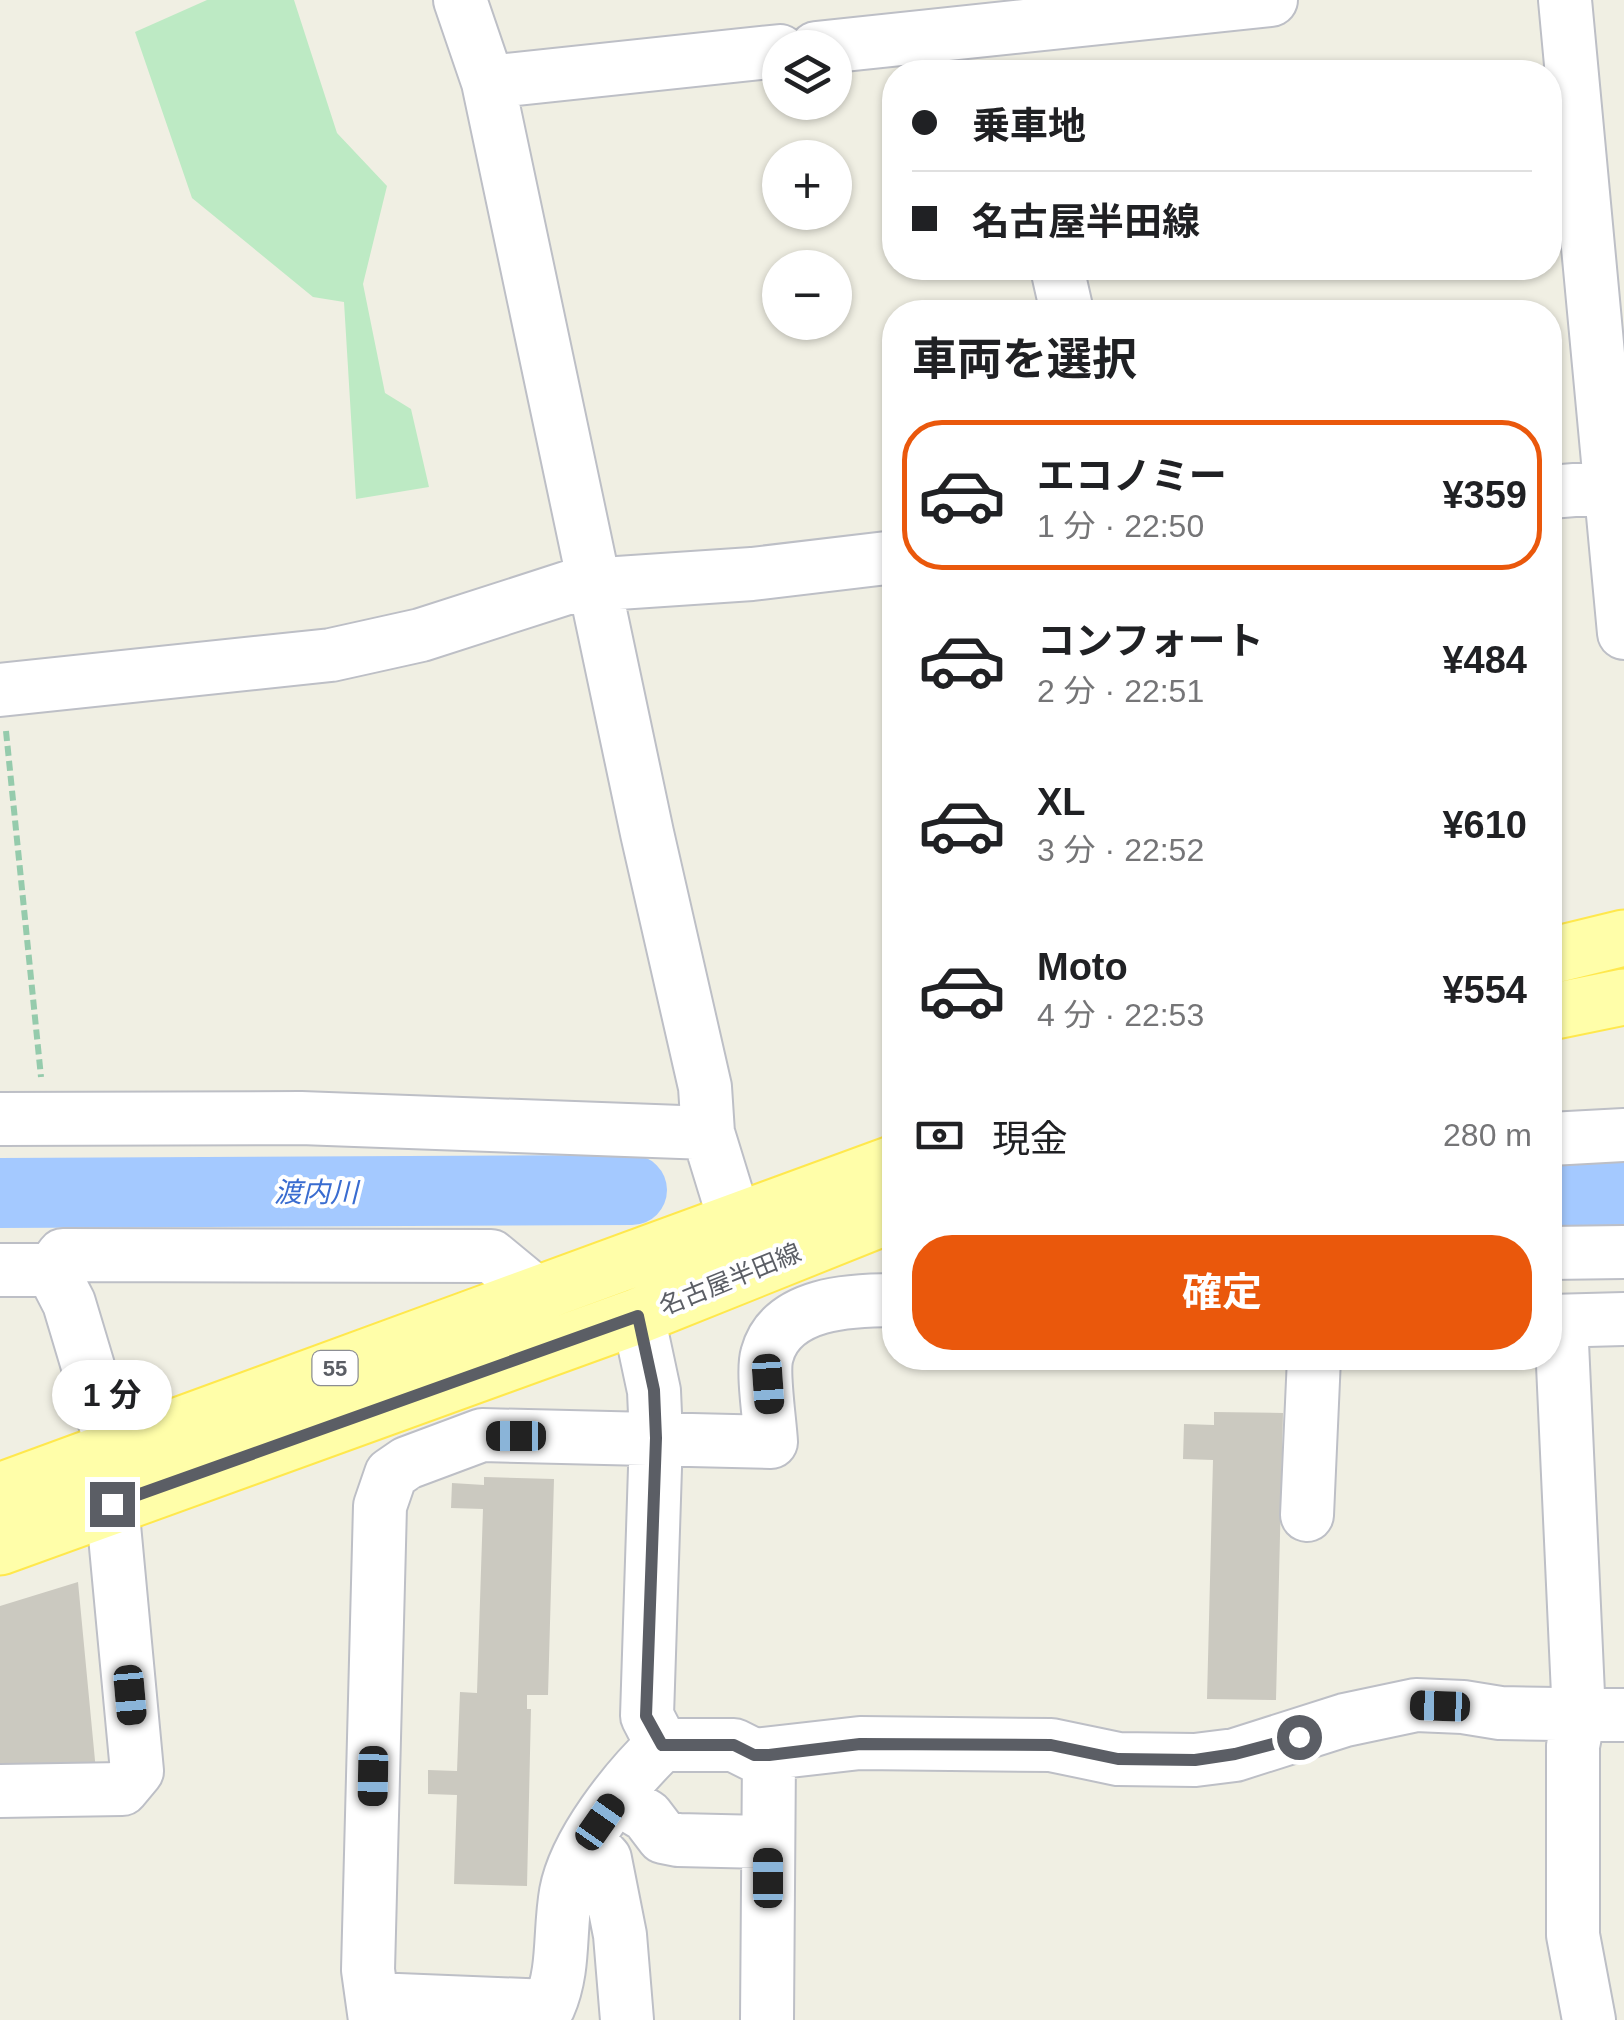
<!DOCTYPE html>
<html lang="ja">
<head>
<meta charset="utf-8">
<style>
	:root { --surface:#fff; --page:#f2f2f2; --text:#202124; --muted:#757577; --line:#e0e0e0; --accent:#ea580c }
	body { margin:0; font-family:Helvetica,"Noto Sans JP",sans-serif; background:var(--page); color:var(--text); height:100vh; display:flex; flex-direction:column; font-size:38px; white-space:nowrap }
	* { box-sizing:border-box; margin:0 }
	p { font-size:32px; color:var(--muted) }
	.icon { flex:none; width:55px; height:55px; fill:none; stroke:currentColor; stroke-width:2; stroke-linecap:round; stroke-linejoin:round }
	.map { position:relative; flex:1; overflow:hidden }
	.details { position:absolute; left:882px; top:300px; width:680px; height:1070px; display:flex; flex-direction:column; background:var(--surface); border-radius:40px; box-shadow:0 2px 8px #0004 }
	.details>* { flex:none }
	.hud { position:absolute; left:882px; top:60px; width:680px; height:220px; border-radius:40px; box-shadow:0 2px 8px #0004; display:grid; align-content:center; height:220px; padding:0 30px; background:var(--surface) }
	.tools { position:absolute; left:762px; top:30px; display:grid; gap:20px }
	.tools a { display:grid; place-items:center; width:90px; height:90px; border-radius:50%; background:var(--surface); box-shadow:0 2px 8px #0004; font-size:50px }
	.end { position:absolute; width:45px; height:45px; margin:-22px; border:12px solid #5b5e65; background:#fff; box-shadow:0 0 0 5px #fff }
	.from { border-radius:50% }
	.bubble { position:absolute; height:70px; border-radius:35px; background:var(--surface); box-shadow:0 2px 8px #0004; font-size:32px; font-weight:700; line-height:70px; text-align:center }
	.car { position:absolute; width:30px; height:60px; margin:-30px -15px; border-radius:12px; box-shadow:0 0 8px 2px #0007; background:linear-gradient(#222 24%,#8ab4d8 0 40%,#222 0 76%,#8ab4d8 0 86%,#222 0) }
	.hud b { display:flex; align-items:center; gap:35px; height:95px; font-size:38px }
	.hud b+b { border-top:2px solid var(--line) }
	.hud i { width:25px; height:25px; background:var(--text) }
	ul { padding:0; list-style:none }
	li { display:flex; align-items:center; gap:30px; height:150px; margin:0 20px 15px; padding:0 10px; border:5px solid transparent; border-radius:40px }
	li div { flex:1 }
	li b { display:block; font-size:38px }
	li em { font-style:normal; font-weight:700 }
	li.on { border-color:var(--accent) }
	li>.icon { width:90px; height:90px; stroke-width:1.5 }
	h2 { padding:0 30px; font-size:45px; line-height:120px }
	.pay { display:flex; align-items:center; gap:25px; height:110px; padding:0 30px; font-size:38px }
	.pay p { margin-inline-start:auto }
	.primary-button { display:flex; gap:20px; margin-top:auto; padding:20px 30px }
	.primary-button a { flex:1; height:115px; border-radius:40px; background:var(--accent); color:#fff; font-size:40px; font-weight:700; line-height:115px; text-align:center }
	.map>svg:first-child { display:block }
	.green { fill:#bdeac4 }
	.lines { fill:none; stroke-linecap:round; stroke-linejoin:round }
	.river { stroke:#a4c9ff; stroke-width:70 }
	.building { fill:#cbc9c0 }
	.minor-casing { stroke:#bdbfc6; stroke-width:56 }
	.major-casing { stroke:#ffe84d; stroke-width:59 }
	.path { stroke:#95cbac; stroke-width:6; stroke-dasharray:10 5; stroke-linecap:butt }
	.minor { stroke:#fff; stroke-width:52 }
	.major { stroke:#fffea9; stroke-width:55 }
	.route { stroke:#5b5e65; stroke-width:12 }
	.labels { text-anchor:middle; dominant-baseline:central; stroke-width:8; stroke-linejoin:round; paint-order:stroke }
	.shield { fill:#fff; stroke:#8c8e93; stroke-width:2.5 }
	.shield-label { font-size:22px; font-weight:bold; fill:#5b5e65 }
	.street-label { font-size:25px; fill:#5b5e65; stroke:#fff }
	.water-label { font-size:28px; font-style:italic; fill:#396cd0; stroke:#fff }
</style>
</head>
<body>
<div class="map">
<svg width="1624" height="2020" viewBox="0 0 1624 2020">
	<rect width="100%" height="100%" fill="#f0efe3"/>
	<path class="green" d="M207,0H294L337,133L387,186L363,284L385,393L411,409L429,487L356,499L344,302L313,297L192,198L135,32Z"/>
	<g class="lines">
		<path class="river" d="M0,1193L632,1190
			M1550,1198L1624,1195"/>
	</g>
	<path class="building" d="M1214,1412L1283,1413L1276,1700L1207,1699L1213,1460L1183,1459L1184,1424L1214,1425Z
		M484,1477L554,1479L548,1695H527V1709H531L527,1886L454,1884L457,1795L428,1794V1770L457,1771L460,1692L477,1693L483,1509L451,1508L452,1483L484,1485Z
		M78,1582L96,1771L0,1777V1606Z"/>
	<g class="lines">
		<defs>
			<path id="minor" d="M460,0L488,82L647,833L705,1087L708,1133L735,1221
				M1565,0L1624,633
				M816,48L1271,0
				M488,82L780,51
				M1057,268L1067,312
				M1550,492L1624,486
				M0,690L331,655L421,635L573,586L752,574L895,557
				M0,1119L301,1118L708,1133
				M1550,1139L1624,1135
				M1550,1253L1624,1252
				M0,1270H52L63,1255L491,1256L537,1294
				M52,1270L69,1303L113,1450
				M638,1316L654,1391L656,1437L647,1716L662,1745H734L754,1755L860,1743L1051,1745L1118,1759L1195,1760L1235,1755L1345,1720L1416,1705L1463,1707L1500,1713L1624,1715
				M1550,1321L1624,1319
				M1561,1321L1579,1716L1573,1746V1935L1589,2020
				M1307,1515L1314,1358
				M0,1791L122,1789L137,1771L112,1504
				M613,1803L632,1807L647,1816L663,1837L678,1840L768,1842
				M588,1840L605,1859L620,1935L627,2020
				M373,1999L549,2006C565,1969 559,1932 566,1892C575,1843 626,1779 662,1745
				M375,2020L368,1970L380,1506L391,1474L407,1463L482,1435L771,1442C770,1422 762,1372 767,1355C781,1302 852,1300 895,1300
				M767,2020L769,1755"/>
			<path id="major" d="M1550,956L1624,938
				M1550,1012L1624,997
				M0,1491L895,1163
				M0,1547L638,1316L895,1213"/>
		</defs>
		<use href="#minor" class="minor-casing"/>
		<use href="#major" class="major-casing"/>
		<path class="path" d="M6,731L41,1077"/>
		<use href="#minor" class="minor"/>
		<use href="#major" class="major"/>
	</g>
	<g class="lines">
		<path class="route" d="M112,1504L638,1316L654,1390L656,1438L646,1716L662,1745H734L754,1755H769L860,1744L1051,1745L1118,1759L1195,1760L1235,1754L1299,1737"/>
	</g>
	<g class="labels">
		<rect class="shield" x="312.5" y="1351" width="45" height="34" rx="8"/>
		<g class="shield-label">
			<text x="335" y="1368">55</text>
		</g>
		<g class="street-label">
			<text transform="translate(730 1279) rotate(-22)">名古屋半田線</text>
		</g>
		<g class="water-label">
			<text x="316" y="1192">渡内川</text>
		</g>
	</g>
</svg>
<div class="tools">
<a><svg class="icon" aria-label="layers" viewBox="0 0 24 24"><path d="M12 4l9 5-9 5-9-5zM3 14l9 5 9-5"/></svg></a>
<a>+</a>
<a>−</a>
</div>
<i class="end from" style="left:1299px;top:1737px"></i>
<i class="end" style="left:112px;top:1504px"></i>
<div class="bubble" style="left:52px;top:1360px;width:120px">1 分</div>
<i class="car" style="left:768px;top:1384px;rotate:176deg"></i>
<i class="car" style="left:516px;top:1436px;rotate:270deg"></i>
<i class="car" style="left:130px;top:1695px;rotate:175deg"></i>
<i class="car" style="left:1440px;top:1706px;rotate:272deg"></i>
<i class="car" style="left:373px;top:1776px;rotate:181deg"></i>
<i class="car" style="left:600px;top:1822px;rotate:35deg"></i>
<i class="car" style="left:768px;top:1878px;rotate:0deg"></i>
<div class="hud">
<b><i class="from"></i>乗車地</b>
<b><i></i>名古屋半田線</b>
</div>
<section class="details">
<h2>車両を選択</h2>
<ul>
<li class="on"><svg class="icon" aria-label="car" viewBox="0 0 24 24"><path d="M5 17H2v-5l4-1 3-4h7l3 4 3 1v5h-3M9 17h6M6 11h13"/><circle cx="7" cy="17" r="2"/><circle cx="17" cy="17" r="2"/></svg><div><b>エコノミー</b><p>1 分 · 22:50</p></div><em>¥359</em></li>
<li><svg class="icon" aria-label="car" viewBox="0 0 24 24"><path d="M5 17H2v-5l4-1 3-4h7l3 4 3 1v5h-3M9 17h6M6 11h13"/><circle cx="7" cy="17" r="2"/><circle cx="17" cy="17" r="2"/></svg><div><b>コンフォート</b><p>2 分 · 22:51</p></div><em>¥484</em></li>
<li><svg class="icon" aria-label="car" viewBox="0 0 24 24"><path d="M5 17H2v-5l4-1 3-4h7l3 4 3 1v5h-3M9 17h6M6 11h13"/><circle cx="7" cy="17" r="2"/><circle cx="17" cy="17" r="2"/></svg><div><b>XL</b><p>3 分 · 22:52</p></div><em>¥610</em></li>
<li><svg class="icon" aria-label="car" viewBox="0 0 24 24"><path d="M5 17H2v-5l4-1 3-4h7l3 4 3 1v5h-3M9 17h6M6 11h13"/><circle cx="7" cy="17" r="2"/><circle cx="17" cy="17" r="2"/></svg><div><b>Moto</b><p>4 分 · 22:53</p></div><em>¥554</em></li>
</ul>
<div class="pay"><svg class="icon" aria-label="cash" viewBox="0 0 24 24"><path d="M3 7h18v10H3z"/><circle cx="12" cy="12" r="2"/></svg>現金<p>280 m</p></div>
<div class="primary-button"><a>確定</a></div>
</section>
</div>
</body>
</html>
